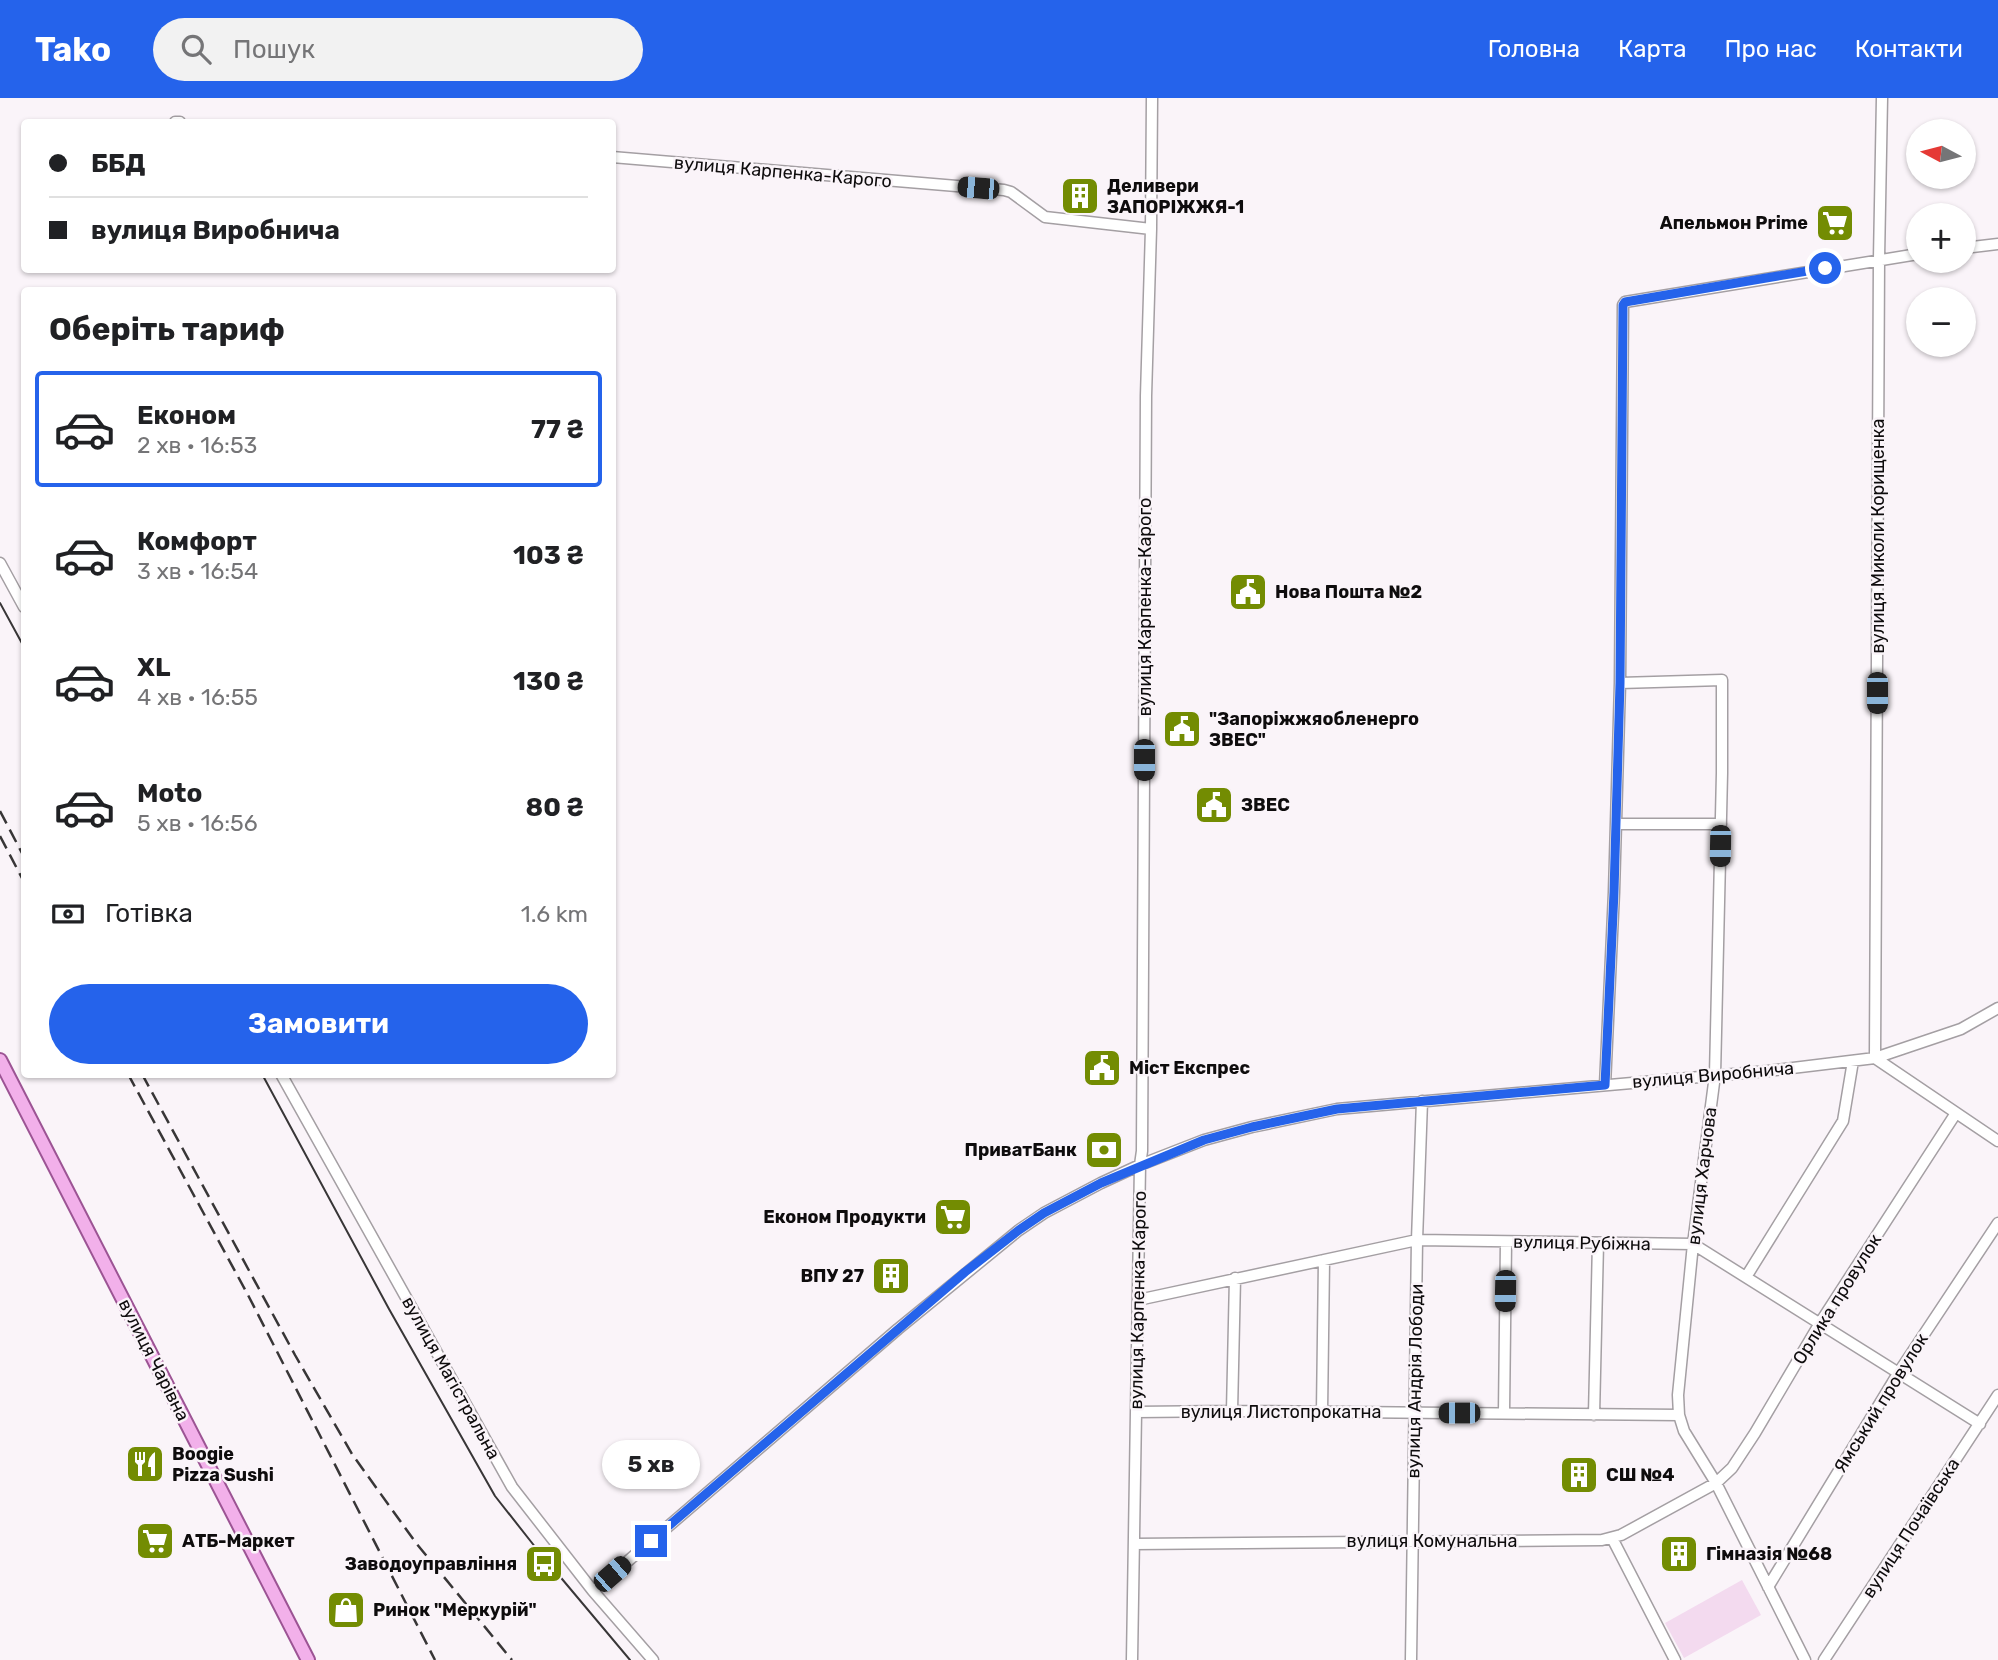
<!DOCTYPE html>
<html lang="uk">
<head>
<meta charset="utf-8">
<style>
	:root { --surface:#fff; --page:#f2f2f2; --text:#202124; --muted:#757577; --line:#e0e0e0; --accent:#2563eb }
	body { margin:0; font-family:Rubik,sans-serif; background:var(--page); color:var(--text); height:100vh; display:flex; flex-direction:column; font-size:26px; white-space:nowrap }
	* { box-sizing:border-box; margin:0 }
	p { font-size:23px; color:var(--muted) }
	.icon { flex:none; width:38px; height:38px; fill:none; stroke:currentColor; stroke-width:2; stroke-linecap:round; stroke-linejoin:round }
	.map { position:relative; flex:1; overflow:hidden }
	.side { position:absolute; left:21px; top:189px; width:595px; height:791px; display:flex; flex-direction:column; background:var(--surface); border-radius:7px; box-shadow:0 2px 5px #0004 }
	.side>* { flex:none }
	.hud { position:absolute; left:21px; top:21px; width:595px; height:154px; border-radius:7px; box-shadow:0 2px 5px #0004; display:grid; align-content:center; height:154px; padding:0 28px; background:var(--surface) }
	.needle { width:46px; rotate:277deg }
	.tools { position:absolute; left:1906px; top:21px; display:grid; gap:14px }
	.tools a { display:grid; place-items:center; width:70px; height:70px; border-radius:50%; background:var(--surface); box-shadow:0 2px 5px #0004; font-size:35px }
	.end { position:absolute; width:32px; height:32px; margin:-16px; border:9px solid #2563eb; background:#fff; box-shadow:0 0 0 4px #fff }
	.from { border-radius:50% }
	.bubble { position:absolute; height:49px; border-radius:24px; background:var(--surface); box-shadow:0 2px 5px #0004; font-size:23px; font-weight:700; line-height:49px; text-align:center }
	.car { position:absolute; width:21px; height:42px; margin:-21px -10px; border-radius:9px; box-shadow:0 0 5px 2px #0007; background:linear-gradient(#222 24%,#8ab4d8 0 40%,#222 0 76%,#8ab4d8 0 86%,#222 0) }
	.hud b { display:flex; align-items:center; gap:24px; height:66px; font-size:26px }
	.hud b+b { border-top:2px solid var(--line) }
	.hud i { width:18px; height:18px; background:var(--text) }
	ul { padding:0; list-style:none }
	li { display:flex; align-items:center; gap:21px; height:116px; margin:0 14px 10px; padding:0 14px; border:4px solid transparent; border-radius:7px }
	li div { flex:1 }
	li b { display:block; font-size:26px }
	li em { font-style:normal; font-weight:700 }
	li.selected { border-color:var(--accent) }
	li>.icon { width:63px; height:63px; stroke-width:1.5 }
	h2 { padding:0 28px; font-size:32px; line-height:84px }
	.pay { display:flex; align-items:center; gap:18px; height:77px; padding:0 28px; font-size:26px }
	.pay p { margin-inline-start:auto }
	.action { display:flex; gap:14px; margin-top:auto; padding:14px 28px }
	.action a { flex:1; height:80px; border-radius:42px; background:var(--accent); color:#fff; font-size:28px; font-weight:700; line-height:80px; text-align:center }
	header { display:flex; align-items:center; gap:42px; box-sizing:border-box; height:98px; padding:0 35px; background:var(--accent); color:#fff }
	header strong { font-size:33px }
	nav { display:flex; gap:38px; margin-inline-start:auto; font-size:24px }
	.search { width:490px; height:63px; background:var(--page); display:flex; align-items:center; gap:18px; box-sizing:border-box; padding:0 24px; border-radius:38px; color:var(--muted); font-size:26px }
	.map>svg:first-child { display:block }
	.green { fill:#f3daef }
	.lines { fill:none; stroke-linecap:round; stroke-linejoin:round }
	.minor-casing { stroke:#a49fa3; stroke-width:13 }
	.major-casing { stroke:#9c5494; stroke-width:16 }
	.minor { stroke:#fff; stroke-width:10 }
	.major { stroke:#f2b0ea; stroke-width:12 }
	.tram { stroke:#383637; stroke-width:2 }
	.rail { stroke:#383637; stroke-width:2.5; stroke-dasharray:14 7; stroke-linecap:butt }
	.route { stroke:#2563eb; stroke-width:9 }
	.labels { text-anchor:middle; dominant-baseline:central; stroke-width:5; stroke-linejoin:round; paint-order:stroke }
	.street-label { font-size:18px; fill:#0e0c0d; stroke:#faf4f9 }
	.poi-label { font-size:18px; font-weight:bold; fill:#0e0c0d; stroke:#faf4f9; text-anchor:start }
</style>
</head>
<body>
<header>
<strong>Tako</strong>
<div class="search"><svg class="icon" aria-label="search" viewBox="0 0 24 24"><circle cx="10" cy="10" r="6"/><path d="M15 15l6 6"/></svg>Пошук</div>
<nav><a>Головна</a><a>Карта</a><a>Про нас</a><a>Контакти</a></nav>
</header>
<div class="map">
<svg width="1998" height="1562" viewBox="0 0 1998 1562">
	<rect width="100%" height="100%" fill="#faf4f9"/>
	<path class="green" d="M1742,1482L1761,1517L1684,1560L1665,1525Z"/>
	<g class="lines">
		<defs>
			<path id="minor" d="M175,24H180
				M612,59L1004,92L1011,94L1045,119L1151,131L1146,298L1142,1053L1140,1067L1132,1562
				M1151,131L1152,0
				M1964,150L1998,146
				M0,465L24,509
				M1620,585L1722,582V675L1715,977L1693,1146L1678,1297L1679,1317L1684,1333L1716,1385L1805,1562
				M1616,726H1721
				M1875,960L1879,161L1882,0
				M1875,960L1998,1043
				M281,976L512,1389L593,1493L653,1562
				M1605,987L1614,794L1620,585L1623,207L1625,204L1918,156
				M1746,1179L1843,1023L1853,963
				M1138,1202L1417,1142L1693,1146L1980,1326
				M1232,1313L1235,1180
				M1136,1314L1232,1313L1679,1317
				M1322,1314L1324,1162
				M1504,1315L1506,1144
				M1594,1317L1598,1145
				M1612,1440L1675,1562
				M1134,1446L1602,1442L1621,1437L1716,1385L1732,1370L1755,1335L1820,1225L1956,1015
				M1768,1489L1899,1274L1998,1125
				M593,1493L898,1231L1019,1132L1044,1115L1101,1085L1140,1067L1204,1042L1252,1029L1337,1011L1768,973L1875,960L1961,931L1998,910
				M1411,1562L1417,1142L1422,1003
				M1824,1562L1998,1297"/>
			<path id="major" d="M0,962L308,1562"/>
		</defs>
		<use href="#minor" class="minor-casing"/>
		<use href="#major" class="major-casing"/>
		<use href="#minor" class="minor"/>
		<use href="#major" class="major"/>
		<path class="tram" d="M0,505L24,549
			M262,976L389,1211L495,1398L536,1450L630,1562"/>
		<path class="rail" d="M0,713L24,759
			M0,738L24,784
			M128,976L248,1197L435,1562
			M142,976L295,1257L352,1356L416,1445L512,1562"/>
	</g>
	<g class="lines">
		<path class="route" d="M651,1443L965,1174L1019,1132L1044,1115L1101,1085L1204,1042L1252,1029L1337,1011L1605,987L1614,794L1620,585L1623,207L1625,204L1825,170"/>
	</g>
	<defs>
		<symbol id="building-square" viewBox="-11 -11 22 22"><rect x="-9" y="-9" width="18" height="18" rx="4" fill="#738c02" stroke="#faf4f9"/><path d="M-4-6H4V6H1V3H-1V6H-4ZM-2.5-4.3h1.7v1.8h-1.7ZM.8-4.3h1.7v1.8H.8ZM-2.5-1h1.7V.8h-1.7ZM.8-1h1.7V.8H.8Z" fill="#fff"/></symbol>
		<symbol id="supermarket-square" viewBox="-11 -11 22 22"><rect x="-9" y="-9" width="18" height="18" rx="4" fill="#738c02" stroke="#faf4f9"/><path d="M-6-5.5h2.5l.6 2H6L4.5 2H-2.5L-4.4-4H-6ZM-1.5 3.2a1.3 1.3 0 1 0 .1 0ZM3 3.2a1.3 1.3 0 1 0 .1 0Z" fill="#fff"/></symbol>
		<symbol id="civic-square" viewBox="-11 -11 22 22"><rect x="-9" y="-9" width="18" height="18" rx="4" fill="#738c02" stroke="#faf4f9"/><path d="M-.6-6.5H3V-4.5H.6V-3L4-1V1h2V6H-6V1h2V-1L-.6-3ZM-1.2 2.5V6h2.4V2.5Z" fill="#fff"/></symbol>
		<symbol id="bank-square" viewBox="-11 -11 22 22"><rect x="-9" y="-9" width="18" height="18" rx="4" fill="#738c02" stroke="#faf4f9"/><path d="M-6-4H6V4H-6ZM0-2.3a2.3 2.3 0 1 0 0 4.6a2.3 2.3 0 1 0 0-4.6Z" fill="#fff"/></symbol>
		<symbol id="restaurant-square" viewBox="-11 -11 22 22"><rect x="-9" y="-9" width="18" height="18" rx="4" fill="#738c02" stroke="#faf4f9"/><path d="M-5-6h1v4h1v-4h1v4h1v-4h1v5L-1.5 .5V6h-2V.5L-5-1ZM5-6V6H3V1.5H1.5Q1.5-4 5-6Z" fill="#fff"/></symbol>
		<symbol id="bus-square" viewBox="-11 -11 22 22"><rect x="-9" y="-9" width="18" height="18" rx="4" fill="#738c02" stroke="#faf4f9"/><path d="M-5-6H5V4H4V6H2V4H-2V6H-4V4H-5ZM-3.5-4V0h7V-4ZM-3.5 1.2v1.5H-2V1.2ZM2 1.2v1.5H3.5V1.2Z" fill="#fff"/></symbol>
		<symbol id="shop-square" viewBox="-11 -11 22 22"><rect x="-9" y="-9" width="18" height="18" rx="4" fill="#738c02" stroke="#faf4f9"/><path d="M-5-2.5h2.3a2.7 3.5 0 0 1 5.4 0H5L5.5 6h-11ZM-1.5-2.5h3a1.5 2.3 0 0 0-3 0Z" fill="#fff"/></symbol>
	</defs>
	<g fill-rule="evenodd">
		<use href="#building-square" x="1058" y="76" width="44" height="44"/>
		<use href="#supermarket-square" x="1813" y="103" width="44" height="44"/>
		<use href="#civic-square" x="1226" y="472" width="44" height="44"/>
		<use href="#civic-square" x="1160" y="609" width="44" height="44"/>
		<use href="#civic-square" x="1192" y="685" width="44" height="44"/>
		<use href="#civic-square" x="1080" y="948" width="44" height="44"/>
		<use href="#bank-square" x="1082" y="1030" width="44" height="44"/>
		<use href="#supermarket-square" x="931" y="1097" width="44" height="44"/>
		<use href="#building-square" x="869" y="1156" width="44" height="44"/>
		<use href="#restaurant-square" x="123" y="1344" width="44" height="44"/>
		<use href="#building-square" x="1557" y="1355" width="44" height="44"/>
		<use href="#supermarket-square" x="133" y="1421" width="44" height="44"/>
		<use href="#building-square" x="1657" y="1434" width="44" height="44"/>
		<use href="#bus-square" x="522" y="1444" width="44" height="44"/>
		<use href="#shop-square" x="324" y="1490" width="44" height="44"/>
	</g>
	<g class="labels">
		<g class="street-label">
			<text transform="translate(783 74) rotate(5)">вулиця Карпенка-Карого</text>
			<text transform="translate(1878 438) rotate(-90)">вулиця Миколи Корищенка</text>
			<text transform="translate(1145 509) rotate(-90)">вулиця Карпенка-Карого</text>
			<text transform="translate(1713 977) rotate(-5)">вулиця Виробнича</text>
			<text transform="translate(1702 1078) rotate(-83)">вулиця Харчова</text>
			<text transform="translate(1582 1145) rotate(1)">вулиця Рубіжна</text>
			<text transform="translate(1837 1201) rotate(-58)">Орлика провулок</text>
			<text transform="translate(1138 1202) rotate(-89)">вулиця Карпенка-Карого</text>
			<text transform="translate(154 1262) rotate(63)">вулиця Чарівна</text>
			<text transform="translate(451 1280) rotate(61)">вулиця Магістральна</text>
			<text transform="translate(1415 1283) rotate(-89)">вулиця Андрія Лободи</text>
			<text transform="translate(1881 1305) rotate(-58)">Ямський провулок</text>
			<text x="1281" y="1314">вулиця Листопрокатна</text>
			<text transform="translate(1911 1430) rotate(-57)">вулиця Почаївська</text>
			<text x="1432" y="1443">вулиця Комунальна</text>
		</g>
		<g class="poi-label">
			<text x="1107" y="88">Деливери<tspan x="1107" dy="21">ЗАПОРІЖЖЯ-1</tspan></text>
			<text x="1808" y="125" text-anchor="end">Апельмон Prime</text>
			<text x="1275" y="494">Нова Пошта №2</text>
			<text x="1209" y="621">"Запоріжжяобленерго<tspan x="1209" dy="21">ЗВЕС"</tspan></text>
			<text x="1241" y="707">ЗВЕС</text>
			<text x="1129" y="970">Мiст Експрес</text>
			<text x="1077" y="1052" text-anchor="end">ПриватБанк</text>
			<text x="926" y="1119" text-anchor="end">Економ Продукти</text>
			<text x="864" y="1178" text-anchor="end">ВПУ 27</text>
			<text x="172" y="1356">Boogie<tspan x="172" dy="21">Pizza Sushi</tspan></text>
			<text x="1606" y="1377">СШ №4</text>
			<text x="182" y="1443">АТБ-Маркет</text>
			<text x="1706" y="1456">Гімназія №68</text>
			<text x="517" y="1466" text-anchor="end">Заводоуправління</text>
			<text x="373" y="1512">Ринок "Меркурій"</text>
		</g>
	</g>
</svg>
<div class="tools">
<a><svg class="needle" viewBox="-14 -14 28 28"><path d="M0-13l5 13h-10z" fill="#e53935"/><path d="M0 13l5-13h-10z" fill="#757577"/></svg></a>
<a>+</a>
<a>−</a>
</div>
<i class="end from" style="left:1825px;top:170px"></i>
<i class="end" style="left:651px;top:1443px"></i>
<div class="bubble" style="left:602px;top:1342px;width:98px">5 хв</div>
<i class="car" style="left:978px;top:90px;rotate:275deg"></i>
<i class="car" style="left:1877px;top:595px;rotate:180deg"></i>
<i class="car" style="left:1144px;top:662px;rotate:180deg"></i>
<i class="car" style="left:1720px;top:748px;rotate:181deg"></i>
<i class="car" style="left:1505px;top:1193px;rotate:181deg"></i>
<i class="car" style="left:1459px;top:1315px;rotate:270deg"></i>
<i class="car" style="left:612px;top:1476px;rotate:49deg"></i>
<div class="hud">
<b><i class="from"></i>ББД</b>
<b><i></i>вулиця Виробнича</b>
</div>
<section class="side">
<h2>Оберіть тариф</h2>
<ul>
<li class="selected"><svg class="icon" aria-label="car" viewBox="0 0 24 24"><path d="M5 17H2v-5l4-1 3-4h7l3 4 3 1v5h-3M9 17h6M6 11h13"/><circle cx="7" cy="17" r="2"/><circle cx="17" cy="17" r="2"/></svg><div><b>Економ</b><p>2 хв · 16:53</p></div><em>77 ₴</em></li>
<li><svg class="icon" aria-label="car" viewBox="0 0 24 24"><path d="M5 17H2v-5l4-1 3-4h7l3 4 3 1v5h-3M9 17h6M6 11h13"/><circle cx="7" cy="17" r="2"/><circle cx="17" cy="17" r="2"/></svg><div><b>Комфорт</b><p>3 хв · 16:54</p></div><em>103 ₴</em></li>
<li><svg class="icon" aria-label="car" viewBox="0 0 24 24"><path d="M5 17H2v-5l4-1 3-4h7l3 4 3 1v5h-3M9 17h6M6 11h13"/><circle cx="7" cy="17" r="2"/><circle cx="17" cy="17" r="2"/></svg><div><b>XL</b><p>4 хв · 16:55</p></div><em>130 ₴</em></li>
<li><svg class="icon" aria-label="car" viewBox="0 0 24 24"><path d="M5 17H2v-5l4-1 3-4h7l3 4 3 1v5h-3M9 17h6M6 11h13"/><circle cx="7" cy="17" r="2"/><circle cx="17" cy="17" r="2"/></svg><div><b>Moto</b><p>5 хв · 16:56</p></div><em>80 ₴</em></li>
</ul>
<div class="pay"><svg class="icon" aria-label="cash" viewBox="0 0 24 24"><path d="M3 7h18v10H3z"/><circle cx="12" cy="12" r="2"/></svg>Готівка<p>1.6 km</p></div>
<div class="action"><a>Замовити</a></div>
</section>
</div>
</body>
</html>
